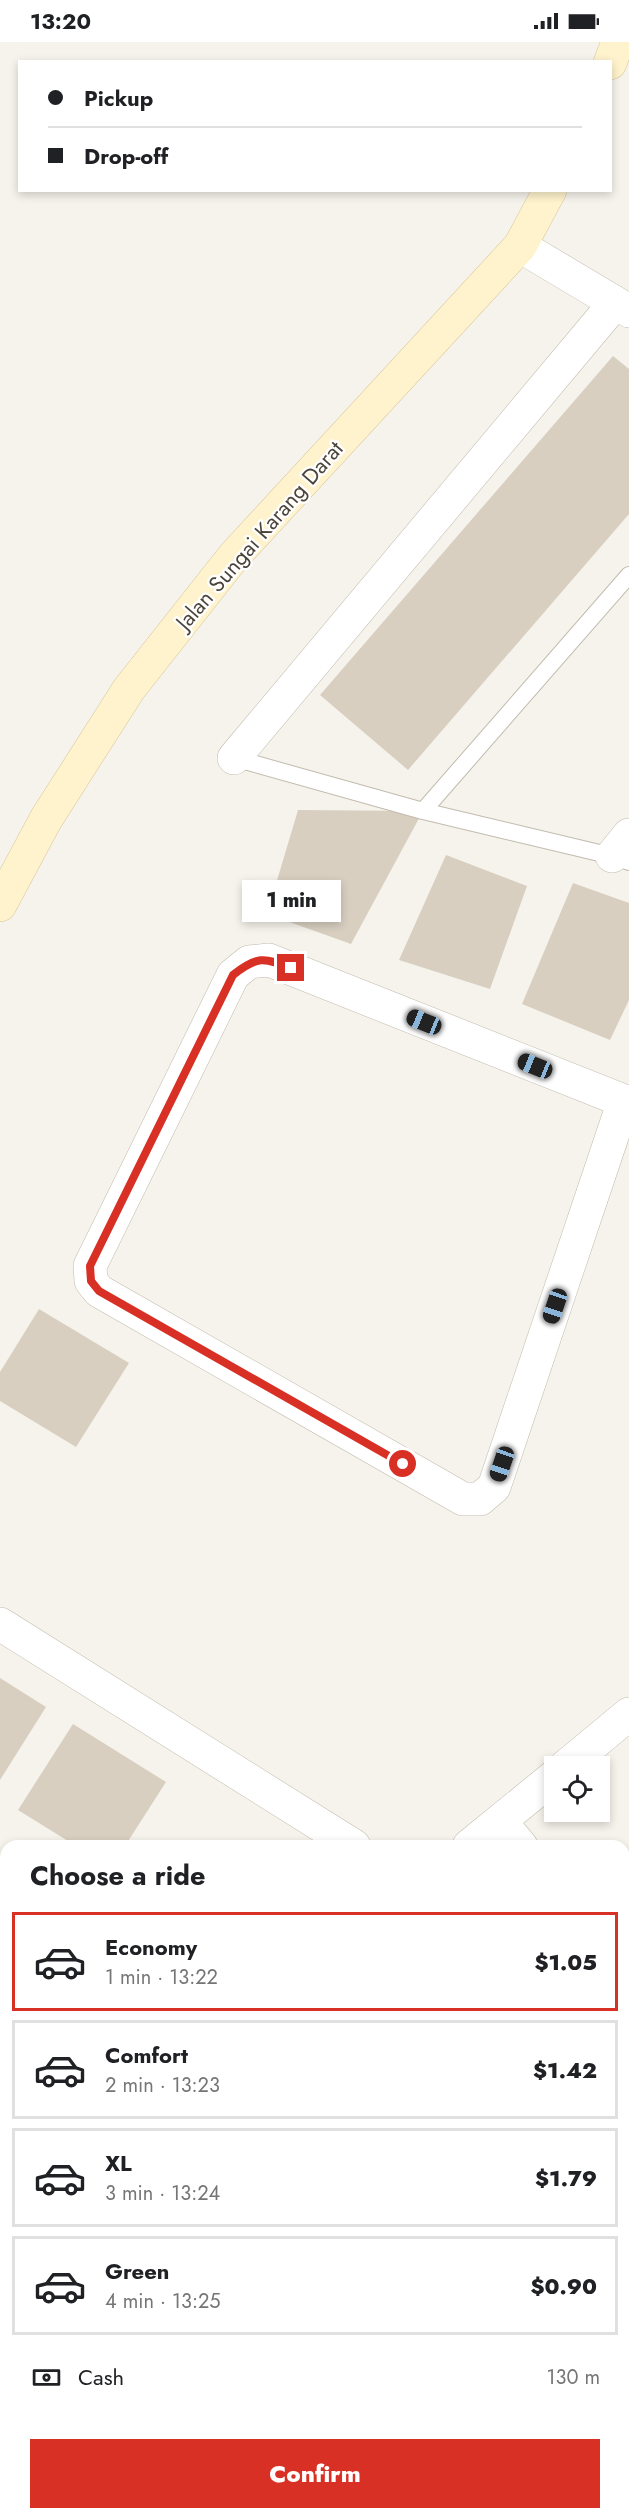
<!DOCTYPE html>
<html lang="en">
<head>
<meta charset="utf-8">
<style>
	:root { --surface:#fff; --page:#f6f6f6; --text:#202124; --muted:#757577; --line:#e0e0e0; --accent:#d93025 }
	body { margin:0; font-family:Jost,sans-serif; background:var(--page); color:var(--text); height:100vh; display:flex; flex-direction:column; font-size:22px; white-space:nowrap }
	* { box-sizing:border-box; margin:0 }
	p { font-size:20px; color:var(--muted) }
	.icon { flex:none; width:33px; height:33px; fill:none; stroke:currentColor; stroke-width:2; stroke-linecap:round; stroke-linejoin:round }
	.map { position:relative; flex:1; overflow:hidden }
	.sheet { position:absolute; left:0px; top:1798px; width:630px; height:680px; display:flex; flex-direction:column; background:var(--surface); border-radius:18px 18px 0 0; box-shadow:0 3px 9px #0003 }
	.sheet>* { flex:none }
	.hud { position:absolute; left:18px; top:18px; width:594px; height:132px; border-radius:0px; box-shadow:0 3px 9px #0003; display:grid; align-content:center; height:132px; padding:0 30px; background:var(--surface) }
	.fabs { position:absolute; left:544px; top:1714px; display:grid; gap:12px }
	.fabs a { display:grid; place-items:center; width:66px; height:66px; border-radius:0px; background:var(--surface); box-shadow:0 3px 9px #0003; font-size:30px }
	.end { position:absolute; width:27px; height:27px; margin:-14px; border:8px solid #d93025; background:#fff; box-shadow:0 0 0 3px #fff }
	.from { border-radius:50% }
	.bubble { position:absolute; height:42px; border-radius:0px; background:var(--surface); box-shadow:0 3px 9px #0003; font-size:20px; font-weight:800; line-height:42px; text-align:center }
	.car { position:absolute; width:18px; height:36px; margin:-18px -9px; border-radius:8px; box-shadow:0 0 4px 2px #0007; background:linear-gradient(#222 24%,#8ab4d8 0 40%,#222 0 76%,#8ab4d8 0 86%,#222 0) }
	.hud b { display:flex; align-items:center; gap:21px; height:57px; font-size:22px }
	.hud b+b { border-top:2px solid var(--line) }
	.hud i { width:15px; height:15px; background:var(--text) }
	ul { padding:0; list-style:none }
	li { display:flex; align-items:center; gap:18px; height:99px; margin:0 12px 9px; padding:0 18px; border:3px solid var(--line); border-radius:0px }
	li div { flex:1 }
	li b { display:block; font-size:22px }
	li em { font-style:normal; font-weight:800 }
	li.current { border-color:var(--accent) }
	li>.icon { width:54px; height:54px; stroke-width:1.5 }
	h2 { padding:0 30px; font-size:27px; line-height:72px }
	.pay { display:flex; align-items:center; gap:15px; height:66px; padding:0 30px; font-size:22px }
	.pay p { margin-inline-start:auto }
	.action { display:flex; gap:12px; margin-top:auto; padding:12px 30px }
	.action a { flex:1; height:69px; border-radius:0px; background:var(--accent); color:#fff; font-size:24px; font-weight:800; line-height:69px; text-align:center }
	.status { display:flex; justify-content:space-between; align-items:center; height:42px; padding:0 30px; background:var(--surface); direction:ltr }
	.status svg { height:16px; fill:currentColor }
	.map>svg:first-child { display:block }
	.building { fill:#d8cfc1 }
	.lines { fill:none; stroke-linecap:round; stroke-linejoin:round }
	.lane-casing { stroke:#c2bbae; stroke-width:18 }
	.street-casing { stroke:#c2bbae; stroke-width:34 }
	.secondary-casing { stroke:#d6c79b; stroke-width:34 }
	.lane { stroke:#fff; stroke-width:16 }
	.street { stroke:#fff; stroke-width:33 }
	.secondary { stroke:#fff3cd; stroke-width:33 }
	.route { stroke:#d93025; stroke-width:8 }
	.labels { text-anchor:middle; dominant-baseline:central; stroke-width:4.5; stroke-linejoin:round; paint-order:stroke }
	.street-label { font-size:22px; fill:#4b4439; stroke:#fff }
</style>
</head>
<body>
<div class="status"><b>13:20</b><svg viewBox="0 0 49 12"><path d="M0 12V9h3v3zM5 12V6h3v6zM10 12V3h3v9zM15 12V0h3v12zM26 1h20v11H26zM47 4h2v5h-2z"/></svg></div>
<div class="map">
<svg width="629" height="2477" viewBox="0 0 629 2477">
	<rect width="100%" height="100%" fill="#f6f3ec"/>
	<path class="building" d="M613,314L629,327V472L408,728L320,653Z
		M298,768L423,769L351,902L267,872Z
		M446,813L527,844L490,947L399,918Z
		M573,841L629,861V958L610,998L522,962Z
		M39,1267L129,1321L76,1405L0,1359V1330Z
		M0,1636L46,1665L0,1738Z
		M73,1682L166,1740L125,1804H76L18,1768Z"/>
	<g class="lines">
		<defs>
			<path id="lane" d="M234,716L423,769L612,814L629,820
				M423,769L629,533
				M624,2167L629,2173
				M624,2347L629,2343"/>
			<path id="street" d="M520,204L629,269
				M234,716L615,261
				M612,814L629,793
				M624,1059L494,1445L480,1457H463L99,1249L91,1239L90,1224L233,933L249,920L269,918L629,1061
				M0,1582L354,1804
				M565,1725L629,1672
				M500,1779L521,1804
				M469,1804L555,1734
				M624,1933L629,1939
				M624,2397L629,2393
				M559,2472L563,2477
				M516,2477L523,2472"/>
			<path id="secondary" d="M610,21L618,0
				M0,863L46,777L129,647L234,514L520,204L550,148"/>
		</defs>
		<use href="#lane" class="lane-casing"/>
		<use href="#street" class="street-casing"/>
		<use href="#secondary" class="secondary-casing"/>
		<use href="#lane" class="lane"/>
		<use href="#street" class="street"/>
		<use href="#secondary" class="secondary"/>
	</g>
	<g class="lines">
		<path class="route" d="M291,926C264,915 257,914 233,933L90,1224L91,1239L99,1249L403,1422"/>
	</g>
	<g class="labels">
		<g class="street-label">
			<text transform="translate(259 493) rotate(-49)">Jalan Sungai Karang Darat</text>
		</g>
	</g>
</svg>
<div class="fabs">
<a><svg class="icon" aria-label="locate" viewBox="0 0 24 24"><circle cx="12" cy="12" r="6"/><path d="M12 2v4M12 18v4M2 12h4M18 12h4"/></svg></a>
</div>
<i class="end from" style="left:403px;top:1422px"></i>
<i class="end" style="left:291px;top:926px"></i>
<div class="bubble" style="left:242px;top:838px;width:99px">1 min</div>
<i class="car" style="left:424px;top:980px;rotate:292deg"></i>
<i class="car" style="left:535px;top:1024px;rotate:292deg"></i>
<i class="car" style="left:555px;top:1264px;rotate:199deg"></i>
<i class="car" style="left:502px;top:1422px;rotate:199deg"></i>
<div class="hud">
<b><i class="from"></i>Pickup</b>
<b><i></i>Drop-off</b>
</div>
<section class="sheet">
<h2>Choose a ride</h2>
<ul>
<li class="current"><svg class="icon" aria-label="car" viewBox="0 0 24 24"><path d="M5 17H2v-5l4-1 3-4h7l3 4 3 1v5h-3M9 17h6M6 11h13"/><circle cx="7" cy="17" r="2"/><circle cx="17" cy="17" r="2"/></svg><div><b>Economy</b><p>1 min · 13:22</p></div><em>$1.05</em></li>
<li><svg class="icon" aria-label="car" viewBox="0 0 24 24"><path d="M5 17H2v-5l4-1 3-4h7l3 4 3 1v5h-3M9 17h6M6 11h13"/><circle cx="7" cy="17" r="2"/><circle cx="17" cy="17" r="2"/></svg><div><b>Comfort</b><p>2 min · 13:23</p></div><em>$1.42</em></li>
<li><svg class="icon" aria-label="car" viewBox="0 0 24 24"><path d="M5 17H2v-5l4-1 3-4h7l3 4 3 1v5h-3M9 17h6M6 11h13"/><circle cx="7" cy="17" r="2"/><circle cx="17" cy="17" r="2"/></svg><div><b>XL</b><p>3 min · 13:24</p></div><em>$1.79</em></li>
<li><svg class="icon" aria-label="car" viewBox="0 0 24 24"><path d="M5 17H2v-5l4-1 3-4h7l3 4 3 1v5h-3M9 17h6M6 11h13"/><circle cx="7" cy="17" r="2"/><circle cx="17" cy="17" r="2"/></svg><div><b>Green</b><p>4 min · 13:25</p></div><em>$0.90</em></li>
</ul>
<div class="pay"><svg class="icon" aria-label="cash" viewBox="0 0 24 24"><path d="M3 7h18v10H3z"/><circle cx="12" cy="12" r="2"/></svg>Cash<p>130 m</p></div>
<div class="action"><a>Confirm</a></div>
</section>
</div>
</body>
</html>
